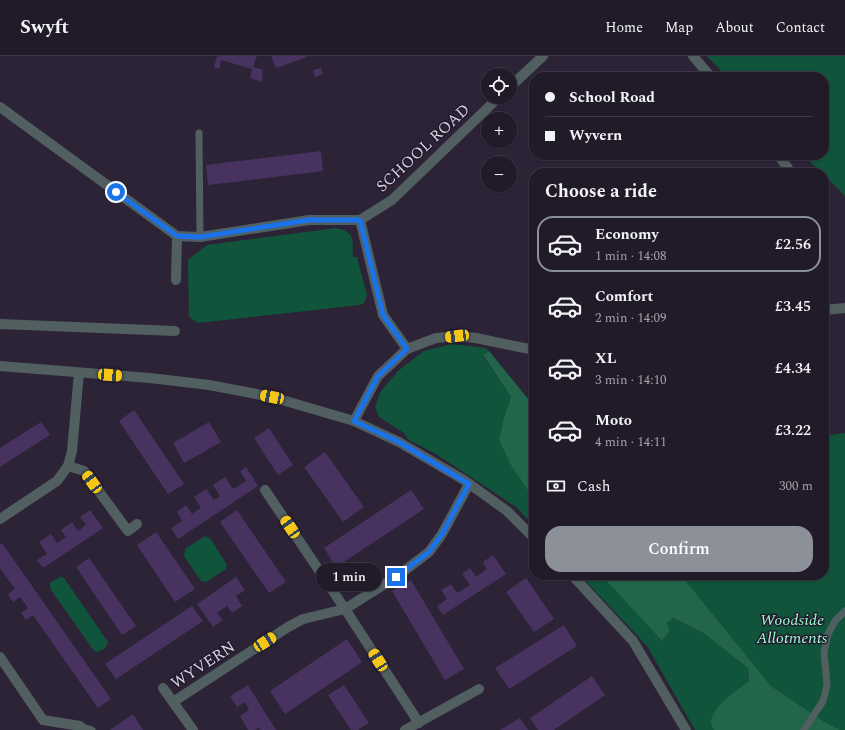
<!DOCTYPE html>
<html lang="en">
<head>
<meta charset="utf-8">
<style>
	:root { --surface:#211a29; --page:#2d2735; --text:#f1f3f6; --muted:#a2a1a8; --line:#3e3846; --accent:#8c9099 }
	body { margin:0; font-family:Spectral,serif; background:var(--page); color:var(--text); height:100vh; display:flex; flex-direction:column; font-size:15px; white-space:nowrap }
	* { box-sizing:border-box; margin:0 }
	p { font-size:13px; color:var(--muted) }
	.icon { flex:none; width:22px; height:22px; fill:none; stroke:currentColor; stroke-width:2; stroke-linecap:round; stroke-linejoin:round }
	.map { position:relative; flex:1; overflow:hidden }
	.side { position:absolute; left:529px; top:112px; width:300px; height:412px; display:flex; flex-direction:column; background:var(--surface); border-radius:16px; box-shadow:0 1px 3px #0004,0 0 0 1px var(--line) }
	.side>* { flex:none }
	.hud { position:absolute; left:529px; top:16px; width:300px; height:88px; border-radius:16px; box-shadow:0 1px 3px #0004,0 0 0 1px var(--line); display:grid; align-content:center; height:88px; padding:0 16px; background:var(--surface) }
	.tools { position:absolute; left:481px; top:12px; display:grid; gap:8px }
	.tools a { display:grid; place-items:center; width:36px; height:36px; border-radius:50%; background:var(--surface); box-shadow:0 1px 3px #0004,0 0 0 1px var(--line); font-size:20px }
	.end { position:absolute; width:18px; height:18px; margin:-9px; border:5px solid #1a73e8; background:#fff; box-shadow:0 0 0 2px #fff }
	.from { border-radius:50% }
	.bubble { position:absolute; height:28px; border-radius:14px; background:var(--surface); box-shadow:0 1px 3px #0004,0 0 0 1px var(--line); font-size:13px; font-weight:600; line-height:28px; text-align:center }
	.car { position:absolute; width:12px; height:24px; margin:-12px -6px; border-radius:5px; box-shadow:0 0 3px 1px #0007; background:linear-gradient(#f5c518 24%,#345 0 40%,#f5c518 0 76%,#345 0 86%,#f5c518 0) }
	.hud b { display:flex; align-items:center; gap:14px; height:38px; font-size:15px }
	.hud b+b { border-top:1px solid var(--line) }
	.hud i { width:10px; height:10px; background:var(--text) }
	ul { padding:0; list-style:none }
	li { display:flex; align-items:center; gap:12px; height:56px; margin:0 8px 6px; padding:0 8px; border:2px solid transparent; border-radius:16px }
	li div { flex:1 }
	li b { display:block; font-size:15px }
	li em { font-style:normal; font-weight:600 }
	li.active { border-color:var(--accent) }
	li>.icon { width:36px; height:36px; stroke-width:1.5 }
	h2 { padding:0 16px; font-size:18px; line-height:48px }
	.pay { display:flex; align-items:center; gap:10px; height:44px; padding:0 16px; font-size:15px }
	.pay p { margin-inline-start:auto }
	.primary-button { display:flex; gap:8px; margin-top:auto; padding:8px 16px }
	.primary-button a { flex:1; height:46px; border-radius:16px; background:var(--accent); color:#fff; font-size:16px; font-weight:600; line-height:46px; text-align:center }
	header { display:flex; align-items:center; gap:24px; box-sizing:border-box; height:56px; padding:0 20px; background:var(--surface); border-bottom:1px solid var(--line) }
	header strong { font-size:19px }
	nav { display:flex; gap:22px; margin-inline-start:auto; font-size:14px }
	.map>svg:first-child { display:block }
	.green { fill:#10553b }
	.forest { fill:#22654a }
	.building { fill:#483260 }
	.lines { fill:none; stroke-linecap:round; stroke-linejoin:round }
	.service { stroke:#515f60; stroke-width:7 }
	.minor { stroke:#515f60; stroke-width:10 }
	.tertiary { stroke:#515f60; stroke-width:10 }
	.route { stroke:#1a73e8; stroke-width:5 }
	.labels { text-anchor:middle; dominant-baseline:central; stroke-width:3; stroke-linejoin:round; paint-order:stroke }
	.street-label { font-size:16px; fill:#d7d2df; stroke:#221a2d }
	.park-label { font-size:16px; font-style:italic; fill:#9bfbce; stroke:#221a2d }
</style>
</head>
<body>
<header>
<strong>Swyft</strong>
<nav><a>Home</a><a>Map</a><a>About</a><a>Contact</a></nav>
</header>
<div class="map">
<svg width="845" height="674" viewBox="0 0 845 674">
	<rect width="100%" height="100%" fill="#2c2337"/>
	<path class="green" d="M707,0H845V140L824,119V117H822L803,99H824V21H727Z
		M336,172C356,177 352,182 353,201H357L367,239L364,247L360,249L198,267L189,261L188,204L207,189Z
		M452,288L486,292L489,295L483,300L511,341L504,361L499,384L510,408L534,444V470L516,451L436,398L409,384L404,377L379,361L375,351L381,335L398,315L424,295Z
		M845,377V674H840L823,665L771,630L681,519H824V380Z
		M205,480L210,482L227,509L226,513L206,526L201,525L184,500L185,493Z
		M580,519H601L662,585L670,574L667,568L672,562L703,577L748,612L749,625L730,639L711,667L714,674H695L647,590Z
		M60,521L64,522L108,586L105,592L98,596L94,595L51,534L50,527Z"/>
	<path class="forest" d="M489,295L534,350V444L510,408L499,384L504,361L511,341L483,299Z
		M601,519H681L771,630L823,665L840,674H714C713,672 712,670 711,668C710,652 738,633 749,625L748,612L703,577L673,562L667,567L670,574L662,585Z"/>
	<path class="building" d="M217,0H257L253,11L263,14L262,26L250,22L252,13L221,4L219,13L214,11Z
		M271,0H306L307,1L276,12Z
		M321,12L323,18L315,21L313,14Z
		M321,95L323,115L208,129L206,109Z
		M134,354L184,428L168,438L119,365Z
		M41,366L50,379L0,411V392Z
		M209,366L221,386L184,407L173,387Z
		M269,372L293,409L278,419L254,382Z
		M325,396L364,451L343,466L304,411Z
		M246,411L258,430L178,483L171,472L182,465L177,456L186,449L192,458L201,452L194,441L206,433L214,444L220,440L213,429L225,421L233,433L246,425L240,415Z
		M411,434L424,453L336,511L324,492Z
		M90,454L103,472L43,512L37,504L47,498L39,486L51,478L57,487L66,481L61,474L72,466L78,475L86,469L80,461Z
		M237,454L286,526L269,537L220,466Z
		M156,476L195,533L175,546L137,489Z
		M2,487L111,643L98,652L33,559L26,564L21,557L28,552L20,541L13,546L8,538L15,533L0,512V488Z
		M493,499L506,518L443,559L437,550L447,543L441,534L451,528L457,537L470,529L462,518L470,512L476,521L487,513L483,506Z
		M89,502L136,570L122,579L76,511Z
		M236,521L245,534L236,540L242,550L232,557L227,550L217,557L223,564L213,571L197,548Z
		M526,522L554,563L534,576L506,536Z
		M411,524L464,613L445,624L392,535Z
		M192,550L203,565L116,623L105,608Z
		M564,569L577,590L509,633L495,612Z
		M347,583L362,606L285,658L270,635Z
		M592,620L605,639L554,674H538L530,662Z
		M248,629L276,674H258L260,673V671L255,674H248L240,660L249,654L245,646L237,651L230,640Z
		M344,629L369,667L358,674H351L328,639Z
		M133,658L143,674H110Z
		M520,662L528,674H500Z"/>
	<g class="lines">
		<path class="service" d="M199,77L200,181
			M80,670L92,674
			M804,674L823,645L827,629L824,596L828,578L835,565L845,555"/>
		<path class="minor" d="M693,0L711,21
			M510,31L543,0
			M0,51L177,180L200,181L309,164H360L392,144L499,41
			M778,99L788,112L789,117
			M360,164L383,259L407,293
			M176,224L177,180
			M824,254L845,252
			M0,268L175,275
			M354,365L378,320L407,293L436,282L457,280L476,282L534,294
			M68,410L84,415L128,475L137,468
			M265,434L345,553L419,667
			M0,463L57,425L68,410L72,395L79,317
			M0,601L43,664L80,670
			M163,632L193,674
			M173,646L288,571L303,563L345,553L396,521L429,496L442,478L469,428
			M405,674L479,633"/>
		<path class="tertiary" d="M0,310L150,322L209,329L272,341L354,365L399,386L464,424L507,455L534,482
			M572,519L633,585L686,674"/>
	</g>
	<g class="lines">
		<path class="route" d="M116,136L177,180L200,181L309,164H360L383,259L407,293L378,320L354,365L399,386L469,428L442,478L429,496L396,521"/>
	</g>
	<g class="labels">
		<g class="street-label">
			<text transform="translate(423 92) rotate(-43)">SCHOOL ROAD</text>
			<text transform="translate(203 609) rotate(-33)">WYVERN</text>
		</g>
		<g class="park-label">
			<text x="792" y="564">Woodside<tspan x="792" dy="18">Allotments</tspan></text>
		</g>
	</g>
</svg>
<div class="tools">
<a><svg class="icon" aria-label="locate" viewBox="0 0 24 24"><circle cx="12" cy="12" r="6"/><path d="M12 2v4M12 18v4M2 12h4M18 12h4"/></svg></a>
<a>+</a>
<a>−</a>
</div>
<i class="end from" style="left:116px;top:136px"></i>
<i class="end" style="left:396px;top:521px"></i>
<div class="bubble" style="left:316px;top:507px;width:66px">1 min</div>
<i class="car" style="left:457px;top:280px;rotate:263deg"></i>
<i class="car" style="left:110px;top:319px;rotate:94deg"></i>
<i class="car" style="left:272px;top:341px;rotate:281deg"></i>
<i class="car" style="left:92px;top:426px;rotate:324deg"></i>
<i class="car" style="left:290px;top:471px;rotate:326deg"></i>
<i class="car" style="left:265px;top:586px;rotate:57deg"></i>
<i class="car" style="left:378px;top:604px;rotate:327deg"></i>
<div class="hud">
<b><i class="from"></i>School Road</b>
<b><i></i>Wyvern</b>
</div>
<section class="side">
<h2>Choose a ride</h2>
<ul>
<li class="active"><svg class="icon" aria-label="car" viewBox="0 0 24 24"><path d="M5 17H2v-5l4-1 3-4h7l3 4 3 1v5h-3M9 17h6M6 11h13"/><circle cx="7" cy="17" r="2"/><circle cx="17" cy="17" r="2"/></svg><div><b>Economy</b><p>1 min · 14:08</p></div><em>£2.56</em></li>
<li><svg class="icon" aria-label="car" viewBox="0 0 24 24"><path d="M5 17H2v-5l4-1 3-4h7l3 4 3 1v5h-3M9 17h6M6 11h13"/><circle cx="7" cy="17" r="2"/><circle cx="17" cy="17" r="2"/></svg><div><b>Comfort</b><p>2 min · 14:09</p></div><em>£3.45</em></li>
<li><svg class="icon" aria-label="car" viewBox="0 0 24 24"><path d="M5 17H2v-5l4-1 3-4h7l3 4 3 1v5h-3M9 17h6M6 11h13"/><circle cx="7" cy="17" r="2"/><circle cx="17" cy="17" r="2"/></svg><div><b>XL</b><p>3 min · 14:10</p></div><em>£4.34</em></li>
<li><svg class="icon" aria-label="car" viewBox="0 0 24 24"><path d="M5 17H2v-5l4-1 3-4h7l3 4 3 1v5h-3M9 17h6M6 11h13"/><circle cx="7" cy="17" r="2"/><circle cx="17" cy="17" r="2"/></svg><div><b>Moto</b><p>4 min · 14:11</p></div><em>£3.22</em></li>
</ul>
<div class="pay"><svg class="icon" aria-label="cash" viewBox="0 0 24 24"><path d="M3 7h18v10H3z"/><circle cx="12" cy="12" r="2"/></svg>Cash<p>300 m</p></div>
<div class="primary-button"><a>Confirm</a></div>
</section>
</div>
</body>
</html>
